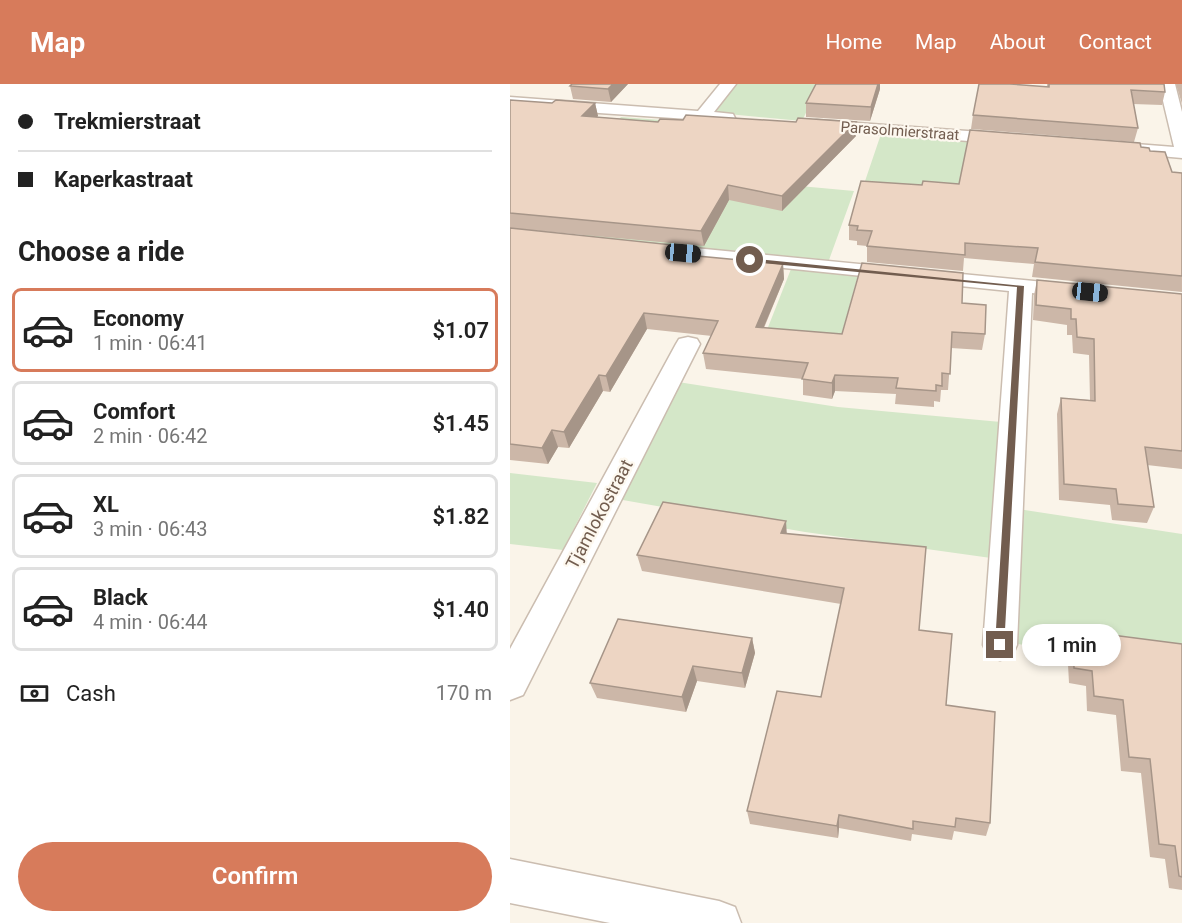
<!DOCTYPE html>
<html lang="en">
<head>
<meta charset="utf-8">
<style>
	:root { --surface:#fff; --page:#f6f6f6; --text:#222; --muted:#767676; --line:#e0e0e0; --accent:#d77b5b }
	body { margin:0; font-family:Roboto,sans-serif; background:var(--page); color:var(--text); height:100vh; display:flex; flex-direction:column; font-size:22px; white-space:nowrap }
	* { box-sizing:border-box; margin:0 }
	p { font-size:20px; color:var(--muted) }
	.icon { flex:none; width:33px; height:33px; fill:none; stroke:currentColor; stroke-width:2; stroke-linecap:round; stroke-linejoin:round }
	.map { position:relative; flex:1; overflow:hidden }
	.side { display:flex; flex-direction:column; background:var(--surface); width:510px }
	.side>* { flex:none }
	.banner { display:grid; align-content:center; height:132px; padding:0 18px; background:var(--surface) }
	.end { position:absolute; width:27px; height:27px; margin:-14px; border:8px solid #725d4f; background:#fff; box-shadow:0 0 0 3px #fff }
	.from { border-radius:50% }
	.bubble { position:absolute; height:42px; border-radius:21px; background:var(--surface); box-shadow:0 3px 9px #0003; font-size:20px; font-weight:600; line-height:42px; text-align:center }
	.car { position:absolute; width:18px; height:36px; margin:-18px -9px; border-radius:8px; box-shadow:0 0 4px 2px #0007; background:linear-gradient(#222 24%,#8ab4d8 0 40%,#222 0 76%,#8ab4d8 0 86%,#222 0) }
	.banner b { display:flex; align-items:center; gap:21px; height:57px; font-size:22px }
	.banner b+b { border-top:2px solid var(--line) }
	.banner i { width:15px; height:15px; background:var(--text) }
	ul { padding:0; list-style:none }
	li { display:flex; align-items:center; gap:18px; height:84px; margin:0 12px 9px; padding:0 6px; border:3px solid var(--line); border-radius:9px }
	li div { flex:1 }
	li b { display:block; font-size:22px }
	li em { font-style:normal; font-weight:600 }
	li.selected { border-color:var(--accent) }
	li>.icon { width:54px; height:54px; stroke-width:1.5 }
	h2 { padding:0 18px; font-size:27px; line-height:72px }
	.pay { display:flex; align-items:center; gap:15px; height:66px; padding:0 18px; font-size:22px }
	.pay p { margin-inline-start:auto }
	.button { display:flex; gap:12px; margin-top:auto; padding:12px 18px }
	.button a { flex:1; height:69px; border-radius:36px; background:var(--accent); color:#fff; font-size:24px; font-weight:600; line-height:69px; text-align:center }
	header { display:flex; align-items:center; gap:36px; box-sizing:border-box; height:84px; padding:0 30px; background:var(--accent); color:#fff }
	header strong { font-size:28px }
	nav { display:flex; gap:33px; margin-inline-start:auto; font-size:21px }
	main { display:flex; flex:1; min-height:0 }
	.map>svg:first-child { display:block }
	.green { fill:#d4e7c8 }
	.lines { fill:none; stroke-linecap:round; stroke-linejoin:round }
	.street-casing { stroke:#cbbdb0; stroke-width:3 }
	.street { fill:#fff; fill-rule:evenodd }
	.wall { fill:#ccb7a8 }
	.shaded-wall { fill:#a69588 }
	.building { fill:#edd5c3; stroke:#a69588; stroke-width:1.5 }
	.route { fill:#725d4f }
	.labels { text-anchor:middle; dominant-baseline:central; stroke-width:4.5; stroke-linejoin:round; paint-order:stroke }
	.far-street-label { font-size:15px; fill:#725d4f; stroke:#fdf8ef }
	.street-label { font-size:18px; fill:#725d4f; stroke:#fdf8ef }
</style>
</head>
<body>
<header>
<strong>Map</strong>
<nav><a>Home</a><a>Map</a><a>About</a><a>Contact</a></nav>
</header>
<main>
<section class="side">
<div class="banner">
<b><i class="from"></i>Trekmierstraat</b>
<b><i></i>Kaperkastraat</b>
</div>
<h2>Choose a ride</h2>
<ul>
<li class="selected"><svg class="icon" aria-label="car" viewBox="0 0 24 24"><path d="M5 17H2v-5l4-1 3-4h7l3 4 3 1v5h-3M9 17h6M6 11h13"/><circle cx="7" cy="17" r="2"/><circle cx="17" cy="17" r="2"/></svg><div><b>Economy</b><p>1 min · 06:41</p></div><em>$1.07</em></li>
<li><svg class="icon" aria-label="car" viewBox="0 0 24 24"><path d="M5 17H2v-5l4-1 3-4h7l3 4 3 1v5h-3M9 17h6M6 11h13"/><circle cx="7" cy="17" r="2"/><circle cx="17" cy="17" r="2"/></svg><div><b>Comfort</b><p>2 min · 06:42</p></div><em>$1.45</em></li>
<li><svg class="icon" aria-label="car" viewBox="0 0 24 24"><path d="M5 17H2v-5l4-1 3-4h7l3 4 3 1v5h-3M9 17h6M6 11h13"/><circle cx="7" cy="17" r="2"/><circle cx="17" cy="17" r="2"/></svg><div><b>XL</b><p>3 min · 06:43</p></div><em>$1.82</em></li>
<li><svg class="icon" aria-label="car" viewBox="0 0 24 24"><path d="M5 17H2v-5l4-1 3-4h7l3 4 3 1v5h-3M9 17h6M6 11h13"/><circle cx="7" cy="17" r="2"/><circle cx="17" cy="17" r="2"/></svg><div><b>Black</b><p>4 min · 06:44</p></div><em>$1.40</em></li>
</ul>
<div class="pay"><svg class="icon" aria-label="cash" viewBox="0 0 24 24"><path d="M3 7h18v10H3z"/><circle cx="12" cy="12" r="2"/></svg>Cash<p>170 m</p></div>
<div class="button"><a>Confirm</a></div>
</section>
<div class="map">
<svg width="672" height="839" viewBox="0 0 672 839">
	<rect width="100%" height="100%" fill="#faf4e9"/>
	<path class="green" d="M223,0H338L307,6L292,37L208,29L205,26Z
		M111,33L204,40L171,91L344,107L319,176L71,154L119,92L62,86Z
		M371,50L475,57L467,115L352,106Z
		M281,185L348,191L328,263L253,256Z
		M168,298L328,323L491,338L481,474L295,448L107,415Z
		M0,389L87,399L53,466L0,460Z
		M508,425L672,450V584L501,559Z"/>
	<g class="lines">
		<defs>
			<path id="street" d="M210,0H226L204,28L223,30L225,34L223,38L0,23V13L188,27Z
				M649,0H665L672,28V74L594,67L591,63L594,59L600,58L664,63Z
				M307,36L498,50L507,55L498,60L301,45L299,41L301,37Z
				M143,160L575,202L578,207L575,212L567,214L522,209L507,561L502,572L490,576L478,572L473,561L499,207L136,170L132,166L136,162Z
				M178,253L187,255L190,260L13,611L0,616V565L166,260L169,255Z
				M0,775L209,817L225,823L231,839H100L0,819Z"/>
		</defs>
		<use href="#street" class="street-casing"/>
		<use href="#street" class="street"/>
	</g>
	<path class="wall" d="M118,0L101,18L63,15L60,2Z
		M537,0H654L655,8L652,21L623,20L628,44L624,58L461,45L463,31L537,2Z
		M666,0H672V20Z
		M370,5L360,37L296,33V19Z
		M0,16L42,19H85L88,32L87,33L148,38L346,52L272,127L219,116L194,162L8,145L184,172L273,180L274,195L254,244L332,250L452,219L475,250L472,266L441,264L438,306H431L430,318L424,317V323L385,320L386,310L325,307L322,315L293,311V295L196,285L193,269L202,252L137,245L100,308L93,307L59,364L48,363L38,380L0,376Z
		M631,63L640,67L662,88L672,89V208L522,193L524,180L454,174L453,187L357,178V162L347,161V157L339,156V141L412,101L449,100Z
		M527,196L672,210V385L637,381L644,423L637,439L602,436L600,421L549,416L547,330L551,314L580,316L579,271L563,269L562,251H557V241L523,236L524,211Z
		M277,449L409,546L480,739L476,752L444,747L442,756L402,750L401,757L329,744L328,754L240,740L237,727L311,613L331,520L132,487L127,471Z
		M563,546L672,560V806L659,804L655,775L640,773L631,689L611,687L606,631L577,627L576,602L559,599L557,562Z
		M242,554L245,569L235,604L187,597L176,628L87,614L80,599Z"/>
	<path class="shaded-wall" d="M103,0H118L101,18L98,5Z
		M368,0H370V5L360,37L361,23Z
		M85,19L88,32L75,45L72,32Z
		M346,38V52L272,127V112Z
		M218,101L219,116L194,162L191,147Z
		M182,163L185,178L177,171Z
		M273,180L274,195L247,259L246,243Z
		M134,229L137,245L100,308L96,292Z
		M89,291L93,307L59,364L54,348Z
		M325,291V307L322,315V299Z
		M42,346L48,363L38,380L32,364Z
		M276,437L277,453L271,449Z
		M242,554L245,569L235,604L232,589Z
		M183,582L187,597L176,628L172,613Z
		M329,731V744L328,754L327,742Z"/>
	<path class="building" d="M62,0H103L98,5L60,2Z
		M306,0H368L361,23L296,19Z
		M469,0H500L539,3V0H654L655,8L621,6L628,44L463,31Z
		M0,16L42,19L46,16L85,19L72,32L148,38L150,35L173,36L176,31L286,38L288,34L346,38L272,112L218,101L191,147L0,129Z
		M460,46L630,59L631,63L639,64L640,67L655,68L662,88L672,89V192L525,178L528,164L455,159V171L357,162L362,147L347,146L348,142L339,141L351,97L412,101L413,97L449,100Z
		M0,144L182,163L177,171L273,180L246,243L332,250L352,179L453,189L452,219L476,221L475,250L442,248L440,290L432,289V302L426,301V307L386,304L388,294L325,291L322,299L292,295L298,279L193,269L208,237L134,229L96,292L89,291L54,348L42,346L32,364L0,360Z
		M527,196L672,210V367L635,363L644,423L608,420L606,405L554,400L551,314L585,317L584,255L567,253L566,235H561V225L526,221Z
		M153,418L276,437L271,449L416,463L409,546L442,550L436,621L485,628L480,739L446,734L445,743L403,737V745L329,731L327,742L237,727L267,607L311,613L334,504L127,471Z
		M108,535L242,554L232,589L183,582L172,613L80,599Z
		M563,546L672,560V793L669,792L665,762L649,760L640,675L619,673L613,616L584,612L582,587L564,584Z"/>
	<path class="route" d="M237,174L514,202L494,564L490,566L485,561L507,203L240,178Z"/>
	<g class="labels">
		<g class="far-street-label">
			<text transform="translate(390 47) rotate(4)">Parasolmierstraat</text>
		</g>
		<g class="street-label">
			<text transform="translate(89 430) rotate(-62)">Tjamlokostraat</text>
		</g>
	</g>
</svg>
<i class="end from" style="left:240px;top:176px"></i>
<i class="end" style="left:490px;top:561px"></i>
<div class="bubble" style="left:512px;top:540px;width:99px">1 min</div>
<i class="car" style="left:173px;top:169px;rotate:95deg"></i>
<i class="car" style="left:580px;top:208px;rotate:96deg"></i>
</div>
</main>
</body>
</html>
